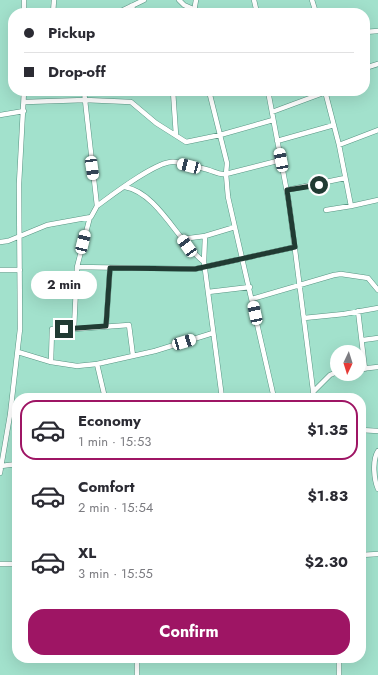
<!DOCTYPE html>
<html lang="en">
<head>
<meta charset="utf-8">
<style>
	:root { --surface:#fff; --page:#f2f2f3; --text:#2b2b33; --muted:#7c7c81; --line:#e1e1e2; --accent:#9e1564 }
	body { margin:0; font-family:Jost,sans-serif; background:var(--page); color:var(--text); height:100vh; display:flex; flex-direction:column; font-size:15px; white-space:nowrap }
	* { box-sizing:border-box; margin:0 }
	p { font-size:13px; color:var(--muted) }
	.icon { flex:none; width:22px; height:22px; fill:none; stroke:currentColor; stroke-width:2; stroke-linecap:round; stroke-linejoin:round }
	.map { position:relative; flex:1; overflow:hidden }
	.side { position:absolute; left:12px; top:393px; width:354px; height:270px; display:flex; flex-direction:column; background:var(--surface); border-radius:16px; box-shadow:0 4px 16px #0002 }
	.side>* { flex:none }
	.top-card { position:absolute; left:8px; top:8px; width:362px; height:88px; border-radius:16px; box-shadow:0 4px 16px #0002; display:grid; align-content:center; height:88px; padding:0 16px; background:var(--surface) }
	.needle { width:26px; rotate:184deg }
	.tools { position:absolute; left:330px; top:345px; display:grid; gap:8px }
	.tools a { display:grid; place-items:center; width:36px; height:36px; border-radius:50%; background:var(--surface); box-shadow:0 4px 16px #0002; font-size:20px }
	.end { position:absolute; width:18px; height:18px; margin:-9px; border:5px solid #213b33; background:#fff; box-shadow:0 0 0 2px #fff }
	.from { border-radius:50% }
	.bubble { position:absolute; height:28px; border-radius:14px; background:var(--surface); box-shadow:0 4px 16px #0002; font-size:13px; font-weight:700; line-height:28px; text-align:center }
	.car { position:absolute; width:12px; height:24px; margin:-12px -6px; border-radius:5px; box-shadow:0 0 3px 1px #0007; background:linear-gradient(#fff 24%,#345 0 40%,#fff 0 76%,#345 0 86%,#fff 0) }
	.top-card b { display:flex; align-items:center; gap:14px; height:38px; font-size:15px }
	.top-card b+b { border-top:1px solid var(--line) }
	.top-card i { width:10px; height:10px; background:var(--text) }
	ul { padding:7px 0 0; list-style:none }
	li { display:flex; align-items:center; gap:12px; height:60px; margin:0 8px 6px; padding:0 8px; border:2px solid transparent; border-radius:16px }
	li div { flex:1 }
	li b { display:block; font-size:15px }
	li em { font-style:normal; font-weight:700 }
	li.active { border-color:var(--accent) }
	li>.icon { width:36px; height:36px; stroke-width:1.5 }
	.primary-button { display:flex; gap:8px; margin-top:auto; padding:8px 16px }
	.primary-button a { flex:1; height:46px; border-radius:16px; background:var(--accent); color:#fff; font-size:16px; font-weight:700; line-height:46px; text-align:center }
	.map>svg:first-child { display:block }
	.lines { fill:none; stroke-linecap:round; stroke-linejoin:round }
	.minor-casing { stroke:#589583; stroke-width:5.5 }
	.minor { stroke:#fff; stroke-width:4.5 }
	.route { stroke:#213b33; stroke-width:5 }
</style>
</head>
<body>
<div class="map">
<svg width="378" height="675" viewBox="0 0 378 675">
	<rect width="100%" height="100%" fill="#a2e1cc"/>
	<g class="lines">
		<defs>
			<path id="minor" d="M24,0V13
				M179,0L184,5L202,13
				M254,0L257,13
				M312,0L316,13
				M131,6L136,13
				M194,12L196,0
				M53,13L54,0
				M117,13L144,0
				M365,32L378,31
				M365,68L378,64
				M84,91L85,100L131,102L156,123L186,142L220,135L273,120
				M173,91L176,135
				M268,91L289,203L314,398
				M325,91L339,145L351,206
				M272,112L326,92
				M0,115L24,111
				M277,141L334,125
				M339,145L378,130
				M125,187C158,193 178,242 204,262
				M287,190L345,178
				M97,206C112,195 159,159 175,162C186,164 198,167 209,170C215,172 219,175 226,174L227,163L209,91
				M326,210L351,206L378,200
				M205,236L204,262L222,398
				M182,239L205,236L235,227
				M0,242L8,241L47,225L91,217L97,206L85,100L25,102
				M77,267L90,217
				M0,270H20
				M208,292L250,287
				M252,299L334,275L341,274L368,278L378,290
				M358,311L365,369
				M304,318L344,314L378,308
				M106,327L110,268
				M74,329L129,325L133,356
				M363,340L378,338
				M18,352L51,362L52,329H74L77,267L195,269L295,247
				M51,362L77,366L97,364L105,398
				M97,364L155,351L213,333
				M359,369L378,367
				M313,392L330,375L337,372
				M274,398L228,197L226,174L281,160
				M361,430L378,431
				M378,451C372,460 374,480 378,489
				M1,466L17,464
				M0,473L10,415L20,329L19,184L24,91
				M361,555L378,554
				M0,564H17
				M137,658V675
				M318,658H333
				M339,675V658"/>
		</defs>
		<use href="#minor" class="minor-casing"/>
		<use href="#minor" class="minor"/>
	</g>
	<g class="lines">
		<path class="route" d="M64,329L106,326L110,268L195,269L295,247L287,190L319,185"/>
	</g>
</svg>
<div class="tools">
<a><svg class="needle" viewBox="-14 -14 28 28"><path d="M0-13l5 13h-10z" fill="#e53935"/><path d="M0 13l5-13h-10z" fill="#7c7c81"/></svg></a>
</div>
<i class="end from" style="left:319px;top:185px"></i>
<i class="end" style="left:64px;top:329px"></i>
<div class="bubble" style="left:31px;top:271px;width:66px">2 min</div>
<i class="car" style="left:281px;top:160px;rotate:349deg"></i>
<i class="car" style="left:189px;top:166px;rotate:285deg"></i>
<i class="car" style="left:92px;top:168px;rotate:172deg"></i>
<i class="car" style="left:83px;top:242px;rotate:14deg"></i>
<i class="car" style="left:187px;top:246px;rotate:324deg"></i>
<i class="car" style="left:255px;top:313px;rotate:348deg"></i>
<i class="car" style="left:184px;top:342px;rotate:73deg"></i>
<div class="top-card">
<b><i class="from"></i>Pickup</b>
<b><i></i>Drop-off</b>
</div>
<section class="side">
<ul>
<li class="active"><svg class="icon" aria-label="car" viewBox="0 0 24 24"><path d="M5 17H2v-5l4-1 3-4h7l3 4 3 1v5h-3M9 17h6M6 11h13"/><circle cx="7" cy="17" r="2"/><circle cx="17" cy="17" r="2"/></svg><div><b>Economy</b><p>1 min · 15:53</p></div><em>$1.35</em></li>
<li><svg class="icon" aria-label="car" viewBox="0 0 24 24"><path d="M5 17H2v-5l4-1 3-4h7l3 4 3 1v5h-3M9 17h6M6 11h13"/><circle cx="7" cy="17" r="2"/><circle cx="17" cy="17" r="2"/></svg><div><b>Comfort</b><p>2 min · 15:54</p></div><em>$1.83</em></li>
<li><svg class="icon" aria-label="car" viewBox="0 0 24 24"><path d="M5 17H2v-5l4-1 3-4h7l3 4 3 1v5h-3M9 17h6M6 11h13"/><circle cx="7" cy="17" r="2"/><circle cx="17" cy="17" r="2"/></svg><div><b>XL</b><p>3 min · 15:55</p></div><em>$2.30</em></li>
</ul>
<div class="primary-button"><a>Confirm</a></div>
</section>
</div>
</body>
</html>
